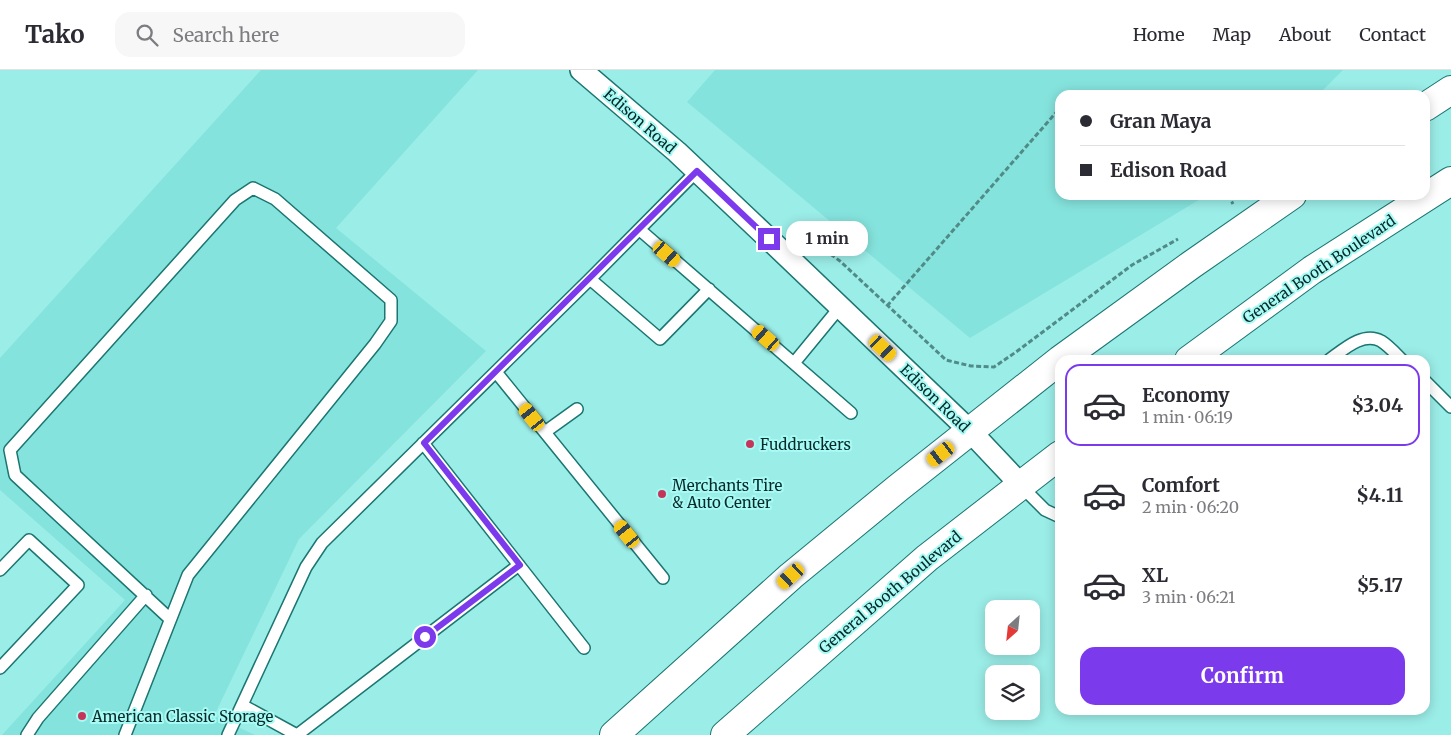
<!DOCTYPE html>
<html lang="en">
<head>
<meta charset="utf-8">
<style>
	:root { --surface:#fff; --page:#f7f7f7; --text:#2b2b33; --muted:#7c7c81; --line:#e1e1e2; --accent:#7c3aed }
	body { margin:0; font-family:Merriweather,serif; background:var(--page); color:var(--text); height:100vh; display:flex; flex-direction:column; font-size:19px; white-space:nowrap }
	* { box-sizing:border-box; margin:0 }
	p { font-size:16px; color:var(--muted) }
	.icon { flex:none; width:28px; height:28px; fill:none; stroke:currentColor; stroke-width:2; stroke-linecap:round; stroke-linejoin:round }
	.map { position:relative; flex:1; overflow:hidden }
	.details { position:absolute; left:1055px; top:285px; width:375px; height:360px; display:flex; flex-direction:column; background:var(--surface); border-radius:15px; box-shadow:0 2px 12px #0003 }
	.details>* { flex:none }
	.banner { position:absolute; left:1055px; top:20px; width:375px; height:110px; border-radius:15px; box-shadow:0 2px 12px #0003; display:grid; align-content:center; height:110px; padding:0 25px; background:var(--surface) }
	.needle { width:32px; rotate:207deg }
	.controls { position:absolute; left:985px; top:530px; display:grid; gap:10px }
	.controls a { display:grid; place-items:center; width:55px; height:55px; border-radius:10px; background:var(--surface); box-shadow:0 2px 12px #0003; font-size:25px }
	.end { position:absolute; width:22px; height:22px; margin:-11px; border:6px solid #7c3aed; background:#fff; box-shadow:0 0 0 2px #fff }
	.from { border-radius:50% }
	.bubble { position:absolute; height:35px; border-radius:15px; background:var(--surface); box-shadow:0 2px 12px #0003; font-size:16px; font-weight:700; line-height:35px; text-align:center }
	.car { position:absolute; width:15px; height:30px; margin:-15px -8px; border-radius:6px; box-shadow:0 0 4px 1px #0007; background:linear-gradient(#f5c518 24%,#345 0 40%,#f5c518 0 76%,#345 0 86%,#f5c518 0) }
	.banner b { display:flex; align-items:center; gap:18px; height:48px; font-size:19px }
	.banner b+b { border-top:1px solid var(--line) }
	.banner i { width:12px; height:12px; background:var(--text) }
	ul { padding:9px 0 0; list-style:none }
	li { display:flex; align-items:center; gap:15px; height:82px; margin:0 10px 8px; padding:0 15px; border:2px solid transparent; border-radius:15px }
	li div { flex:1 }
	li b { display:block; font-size:19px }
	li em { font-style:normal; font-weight:700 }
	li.current { border-color:var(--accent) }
	li>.icon { width:45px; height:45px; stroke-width:1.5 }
	.button { display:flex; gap:10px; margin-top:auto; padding:10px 25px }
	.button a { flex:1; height:58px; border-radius:15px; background:var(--accent); color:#fff; font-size:20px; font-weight:700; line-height:58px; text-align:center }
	header { display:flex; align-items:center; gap:30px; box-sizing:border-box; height:70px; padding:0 25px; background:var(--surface); border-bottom:1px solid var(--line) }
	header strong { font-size:24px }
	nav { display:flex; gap:28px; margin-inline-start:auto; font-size:18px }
	.search { width:350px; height:45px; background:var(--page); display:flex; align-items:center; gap:12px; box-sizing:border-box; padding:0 18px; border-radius:15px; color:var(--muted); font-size:19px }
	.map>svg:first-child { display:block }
	.built { fill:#85e3dd }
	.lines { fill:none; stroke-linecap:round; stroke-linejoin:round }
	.lane-casing { stroke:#1b7571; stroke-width:14 }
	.street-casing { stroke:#1b7571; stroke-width:24 }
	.highway-casing { stroke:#1b7571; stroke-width:30 }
	.path { stroke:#508b88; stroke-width:3; stroke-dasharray:5 2.5; stroke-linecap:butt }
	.lane { stroke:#fff; stroke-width:11 }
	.street { stroke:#fff; stroke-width:21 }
	.highway { stroke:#fff; stroke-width:28 }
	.route { stroke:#7c3aed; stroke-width:6 }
	.poi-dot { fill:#c53559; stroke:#a8fbf5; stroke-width:2 }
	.labels { text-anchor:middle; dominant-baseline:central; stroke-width:4; stroke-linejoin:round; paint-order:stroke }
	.street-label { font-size:15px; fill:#062a29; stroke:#a8fbf5 }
	.poi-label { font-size:15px; fill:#062a29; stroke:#a8fbf5; text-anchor:start }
</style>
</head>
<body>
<header>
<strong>Tako</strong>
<div class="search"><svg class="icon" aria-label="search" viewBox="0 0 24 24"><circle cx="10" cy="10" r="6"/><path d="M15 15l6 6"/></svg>Search here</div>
<nav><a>Home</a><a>Map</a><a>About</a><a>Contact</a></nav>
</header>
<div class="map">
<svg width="1451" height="665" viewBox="0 0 1451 665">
	<rect width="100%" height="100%" fill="#9bede8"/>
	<path class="built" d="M261,0H478L336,158L486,281L299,469L214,646L255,665H2L125,530L0,420V288Z
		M715,0H1343L1318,25H1060V125H1207L970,268L687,32Z"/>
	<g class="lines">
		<defs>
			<path id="lane" d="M640,160L851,343
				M590,209L660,269L709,219
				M1329,290C1343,280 1363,261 1381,271C1389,276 1396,284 1402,290
				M794,293L840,237
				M496,302L663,508
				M1425,311L1451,337
				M545,362L577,339
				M423,373L584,578
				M1021,416L1045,440L1060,447
				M0,500L29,470L78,515L0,598
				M242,635L297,665
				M27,665L38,648L146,525
				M125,665L188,505L375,274L391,251V230L275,129L253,118L235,130L10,380L15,405L170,549
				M228,665L306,497L322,473L590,209L697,101
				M297,665L519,495"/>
			<path id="street" d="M581,0L677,82L769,169L970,361L1021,415"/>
			<path id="highway" d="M1425,37L1451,20
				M1060,290L1191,195L1292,125
				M1189,290L1312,200L1451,111
				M614,665L791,506L898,418L1060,290
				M725,665L927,488L1060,385"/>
		</defs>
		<use href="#lane" class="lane-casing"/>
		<use href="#street" class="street-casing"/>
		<use href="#highway" class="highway-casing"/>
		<path class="path" d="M1228,125L1233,134
			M794,158L840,191L946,290L971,296L994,297L1016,282L1132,195L1178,169
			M887,236L1060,38"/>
		<use href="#lane" class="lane"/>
		<use href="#street" class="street"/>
		<use href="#highway" class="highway"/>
	</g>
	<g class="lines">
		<path class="route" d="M425,567L520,495L424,373L697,101L769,169"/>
	</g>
	<g class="poi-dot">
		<circle cx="750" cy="374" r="5"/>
		<circle cx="662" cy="424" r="5"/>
		<circle cx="82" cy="646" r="5"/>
	</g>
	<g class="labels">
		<g class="street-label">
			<text transform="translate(640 51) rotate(41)">Edison Road</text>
			<text transform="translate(1319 199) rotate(-34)">General Booth Boulevard</text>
			<text transform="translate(935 328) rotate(44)">Edison Road</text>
			<text transform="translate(890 522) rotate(-40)">General Booth Boulevard</text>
		</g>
		<g class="poi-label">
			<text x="760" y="374">Fuddruckers</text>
			<text x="672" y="415">Merchants Tire<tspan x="672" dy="17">&amp; Auto Center</tspan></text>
			<text x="92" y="646">American Classic Storage</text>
		</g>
	</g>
</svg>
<div class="controls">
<a><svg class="needle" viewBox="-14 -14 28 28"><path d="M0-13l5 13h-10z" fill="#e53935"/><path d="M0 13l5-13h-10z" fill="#7c7c81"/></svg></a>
<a><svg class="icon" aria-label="layers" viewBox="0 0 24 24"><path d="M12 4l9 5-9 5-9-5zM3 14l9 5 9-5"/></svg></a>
</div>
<i class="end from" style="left:425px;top:567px"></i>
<i class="end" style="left:769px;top:169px"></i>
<div class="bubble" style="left:786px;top:151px;width:82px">1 min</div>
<i class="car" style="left:667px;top:184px;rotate:131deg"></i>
<i class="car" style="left:766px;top:268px;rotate:311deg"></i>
<i class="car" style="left:883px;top:278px;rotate:133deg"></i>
<i class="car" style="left:532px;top:347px;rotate:321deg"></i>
<i class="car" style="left:941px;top:384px;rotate:232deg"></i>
<i class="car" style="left:627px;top:464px;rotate:321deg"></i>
<i class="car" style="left:791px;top:506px;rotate:228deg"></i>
<div class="banner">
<b><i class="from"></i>Gran Maya</b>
<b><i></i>Edison Road</b>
</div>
<section class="details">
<ul>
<li class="current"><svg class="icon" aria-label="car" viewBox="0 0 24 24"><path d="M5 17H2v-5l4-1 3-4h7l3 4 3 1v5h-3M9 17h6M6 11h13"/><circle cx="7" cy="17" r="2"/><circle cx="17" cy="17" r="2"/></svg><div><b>Economy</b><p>1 min · 06:19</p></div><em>$3.04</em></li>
<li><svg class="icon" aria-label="car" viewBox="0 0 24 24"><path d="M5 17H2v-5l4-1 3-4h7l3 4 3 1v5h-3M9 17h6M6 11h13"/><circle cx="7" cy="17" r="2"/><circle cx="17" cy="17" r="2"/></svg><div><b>Comfort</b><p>2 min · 06:20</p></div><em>$4.11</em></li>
<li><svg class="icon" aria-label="car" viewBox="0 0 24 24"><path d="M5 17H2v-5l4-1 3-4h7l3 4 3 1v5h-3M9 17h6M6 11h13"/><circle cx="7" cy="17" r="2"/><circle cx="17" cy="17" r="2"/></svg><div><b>XL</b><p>3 min · 06:21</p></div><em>$5.17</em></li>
</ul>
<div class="button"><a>Confirm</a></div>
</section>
</div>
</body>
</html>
